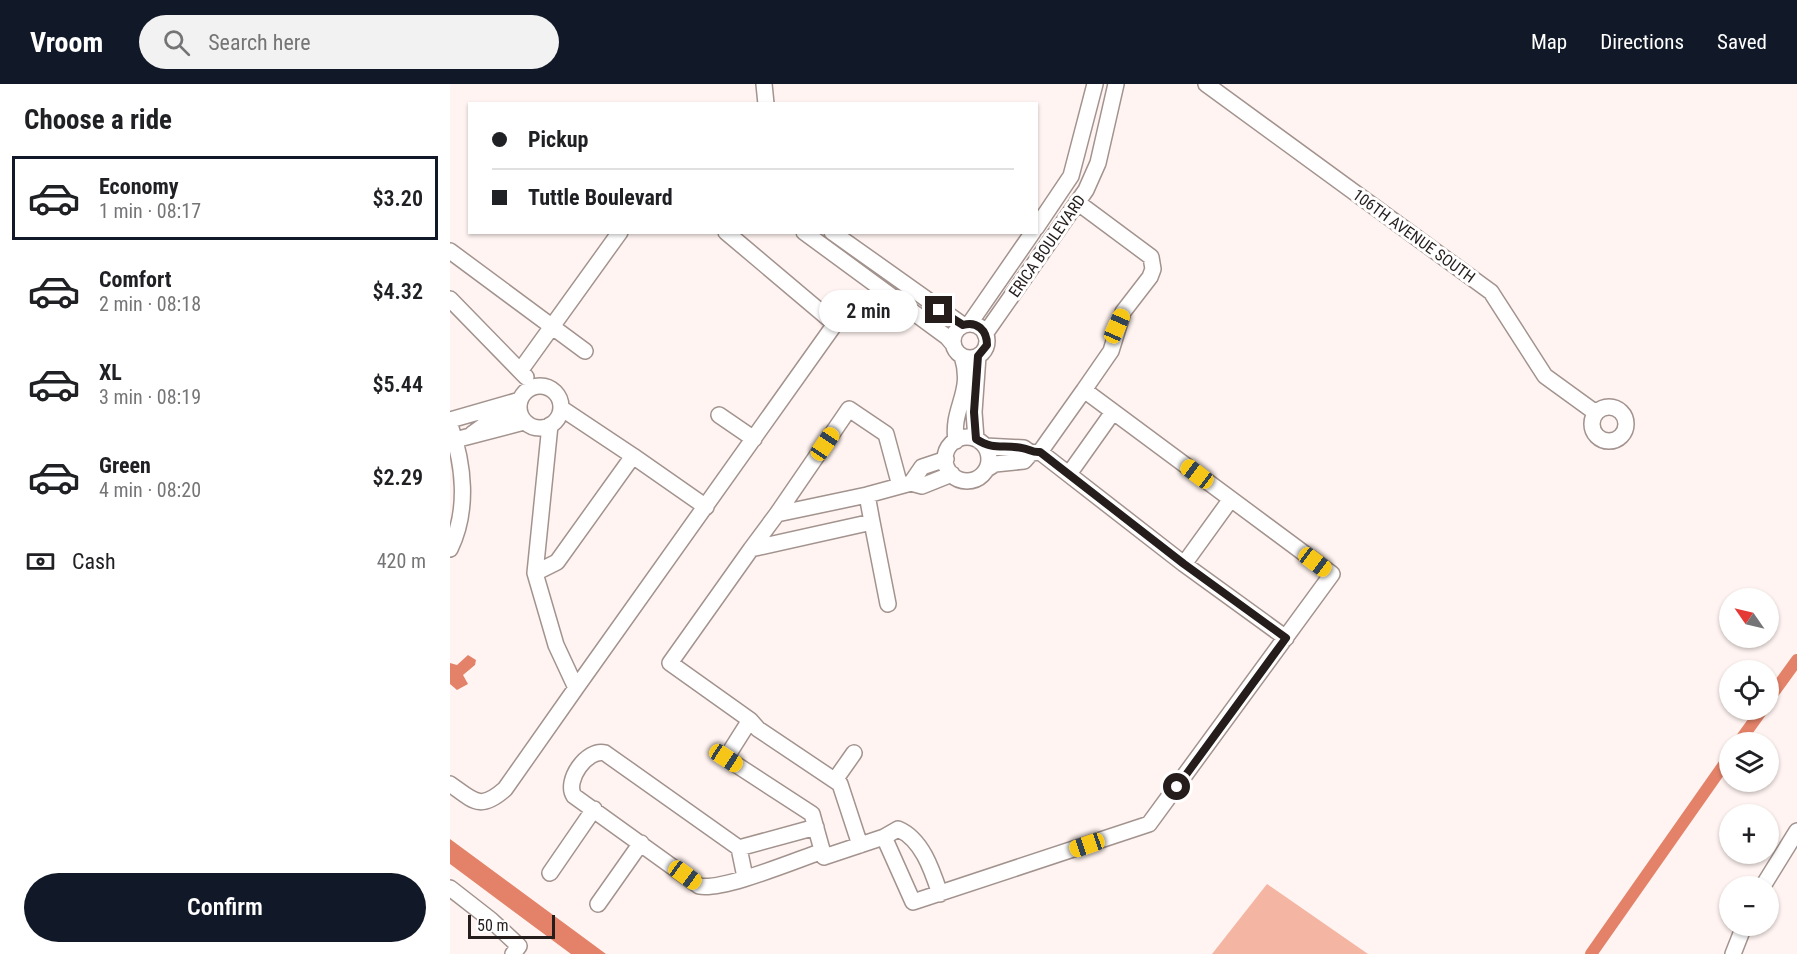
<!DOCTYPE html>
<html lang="en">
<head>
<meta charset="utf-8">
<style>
	:root { --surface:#fff; --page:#f2f2f2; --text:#202124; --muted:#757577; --line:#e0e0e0; --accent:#111827 }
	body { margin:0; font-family:"Roboto Condensed",sans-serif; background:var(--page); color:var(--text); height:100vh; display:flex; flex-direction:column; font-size:22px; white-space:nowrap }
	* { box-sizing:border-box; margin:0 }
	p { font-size:20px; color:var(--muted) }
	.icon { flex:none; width:33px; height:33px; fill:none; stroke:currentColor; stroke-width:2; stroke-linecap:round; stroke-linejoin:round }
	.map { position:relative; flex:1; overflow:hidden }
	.drawer { display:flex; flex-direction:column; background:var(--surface); width:450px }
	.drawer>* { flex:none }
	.guide { position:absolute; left:18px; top:18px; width:570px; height:132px; border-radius:0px; box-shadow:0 2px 4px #0004; display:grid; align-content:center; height:132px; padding:0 24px; background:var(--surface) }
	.needle { width:39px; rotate:304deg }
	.controls { position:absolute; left:1269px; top:504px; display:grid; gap:12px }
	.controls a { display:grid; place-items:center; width:60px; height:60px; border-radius:50%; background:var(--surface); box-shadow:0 2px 4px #0004; font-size:30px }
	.scale { position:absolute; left:18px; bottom:15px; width:87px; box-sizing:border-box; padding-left:6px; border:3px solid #241d1c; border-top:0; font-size:16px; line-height:21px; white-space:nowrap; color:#241d1c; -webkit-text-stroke:4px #fff; paint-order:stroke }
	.end { position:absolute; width:27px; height:27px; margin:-14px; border:8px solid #241d1c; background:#fff; box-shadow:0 0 0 3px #fff }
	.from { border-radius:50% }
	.bubble { position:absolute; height:42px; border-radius:21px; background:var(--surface); box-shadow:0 2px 4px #0004; font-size:20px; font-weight:600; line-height:42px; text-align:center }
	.car { position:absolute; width:18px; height:36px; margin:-18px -9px; border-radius:8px; box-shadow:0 0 4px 2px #0007; background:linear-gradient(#f5c518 24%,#345 0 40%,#f5c518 0 76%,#345 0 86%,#f5c518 0) }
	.guide b { display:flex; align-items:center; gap:21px; height:57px; font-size:22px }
	.guide b+b { border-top:2px solid var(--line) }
	.guide i { width:15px; height:15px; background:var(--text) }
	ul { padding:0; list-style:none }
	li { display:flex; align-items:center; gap:18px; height:84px; margin:0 12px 9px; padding:0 12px; border:3px solid transparent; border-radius:0px }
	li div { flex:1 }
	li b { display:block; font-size:22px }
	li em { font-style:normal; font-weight:600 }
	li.selected { border-color:var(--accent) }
	li>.icon { width:54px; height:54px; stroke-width:1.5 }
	h2 { padding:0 24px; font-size:27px; line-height:72px }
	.pay { display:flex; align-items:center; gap:15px; height:66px; padding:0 24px; font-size:22px }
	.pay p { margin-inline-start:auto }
	.cta { display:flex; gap:12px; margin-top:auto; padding:12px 24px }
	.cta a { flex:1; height:69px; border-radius:36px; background:var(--accent); color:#fff; font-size:24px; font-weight:600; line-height:69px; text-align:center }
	header { display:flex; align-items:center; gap:36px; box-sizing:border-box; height:84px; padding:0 30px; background:var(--accent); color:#fff }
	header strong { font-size:28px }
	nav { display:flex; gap:33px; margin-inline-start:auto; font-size:21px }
	.search { width:420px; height:54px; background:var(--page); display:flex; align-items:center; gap:15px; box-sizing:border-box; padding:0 21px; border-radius:33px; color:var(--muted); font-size:22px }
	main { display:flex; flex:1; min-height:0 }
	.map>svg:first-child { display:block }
	.green { fill:#f5b5a3 }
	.water { fill:#e38268 }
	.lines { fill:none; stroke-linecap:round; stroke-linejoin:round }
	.canal { stroke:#e38268; stroke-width:12 }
	.minor-casing { stroke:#a3938e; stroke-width:18 }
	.minor { stroke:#fff; stroke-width:15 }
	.route { stroke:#241d1c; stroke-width:8 }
	.labels { text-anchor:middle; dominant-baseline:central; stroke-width:6; stroke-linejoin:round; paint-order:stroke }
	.street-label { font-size:16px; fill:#241d1c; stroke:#fff }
</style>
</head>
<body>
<header>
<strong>Vroom</strong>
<div class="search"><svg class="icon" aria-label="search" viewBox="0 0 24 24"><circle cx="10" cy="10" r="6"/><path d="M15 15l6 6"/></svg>Search here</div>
<nav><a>Map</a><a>Directions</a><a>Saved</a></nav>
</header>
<main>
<section class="drawer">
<h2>Choose a ride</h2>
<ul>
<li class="selected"><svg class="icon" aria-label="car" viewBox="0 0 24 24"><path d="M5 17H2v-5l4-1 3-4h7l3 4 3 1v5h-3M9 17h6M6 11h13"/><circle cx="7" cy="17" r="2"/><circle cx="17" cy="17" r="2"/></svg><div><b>Economy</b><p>1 min · 08:17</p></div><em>$3.20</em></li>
<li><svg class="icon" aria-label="car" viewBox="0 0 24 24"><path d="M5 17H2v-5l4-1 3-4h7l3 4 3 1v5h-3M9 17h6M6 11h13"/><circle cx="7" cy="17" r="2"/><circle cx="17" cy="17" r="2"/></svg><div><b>Comfort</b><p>2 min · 08:18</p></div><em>$4.32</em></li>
<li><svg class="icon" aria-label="car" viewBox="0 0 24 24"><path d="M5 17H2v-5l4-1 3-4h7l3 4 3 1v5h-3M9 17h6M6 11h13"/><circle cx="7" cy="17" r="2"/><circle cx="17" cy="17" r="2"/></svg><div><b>XL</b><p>3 min · 08:19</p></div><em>$5.44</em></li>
<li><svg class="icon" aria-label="car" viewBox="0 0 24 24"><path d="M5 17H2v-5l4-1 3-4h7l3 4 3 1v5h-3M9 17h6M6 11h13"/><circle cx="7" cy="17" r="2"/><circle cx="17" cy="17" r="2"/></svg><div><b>Green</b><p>4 min · 08:20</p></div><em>$2.29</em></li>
</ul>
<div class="pay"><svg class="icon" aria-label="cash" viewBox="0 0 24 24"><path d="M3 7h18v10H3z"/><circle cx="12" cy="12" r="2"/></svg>Cash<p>420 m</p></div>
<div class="cta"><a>Confirm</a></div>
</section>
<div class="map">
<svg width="1347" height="870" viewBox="0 0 1347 870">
	<rect width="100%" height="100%" fill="#fff4f1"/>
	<path class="green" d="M817,800L918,870H762Z"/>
	<path class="water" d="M18,571L26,576L25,581L13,591L18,600L7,606L0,600V579L7,581Z
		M0,755L156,870H121L0,780Z"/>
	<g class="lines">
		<path class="canal" d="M1318,616L1347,576
			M1289,658L1312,626
			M1141,870L1280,672"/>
		<defs>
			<path id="minor" d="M314,0L316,20
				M756,0L1041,208L1095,292L1146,329
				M627,118L701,173L703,185L700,193L673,228L661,267L634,306
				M586,144L621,92L645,0
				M354,148L497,253L503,260
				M382,148L513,241
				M0,167L135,267
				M0,215L76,293
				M520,239L583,148
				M503 257a17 17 0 1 1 34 0a17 17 0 1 1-34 0Z
				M535,250L636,106L648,79L666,0
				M70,287L170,148
				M69 323a21 21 0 1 1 42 0a21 21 0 1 1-42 0Z
				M1142 340a17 17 0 1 1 34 0a17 17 0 1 1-34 0Z
				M111,324L183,372
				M269,331L304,355
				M0,336L70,316
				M0,341C14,380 19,426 0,465
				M22,350L40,337L65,331
				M495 375a22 22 0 1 1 44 0a22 22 0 1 1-44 0Z
				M526,355L524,328L528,272
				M5,356L74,338
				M506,357C501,323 524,309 512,272
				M535,362L574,364L581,369L590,368
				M537,385L545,380L574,377L581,369
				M619,390L663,328
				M461,399L472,383L496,375
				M417,411L422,438L301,465L327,430L417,411L461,399L472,402L502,390
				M327,430L399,325L436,350L450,402
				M422,438L438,520
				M301,465L220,579L300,636L276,674L362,730L374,773L434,753L463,818L699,740L882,490L634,306L590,368L734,480L836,554
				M734,480L781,415
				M85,489L107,478L183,372L256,423
				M126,604L385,240L276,148
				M300,636L308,645L390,700L410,761
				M385,696L404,669
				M0,700C24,717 30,727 55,705L126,604L106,561L85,489L100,341
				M366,743L289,764L155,669C137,664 114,697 124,712L249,802C273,807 346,776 373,767
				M434,753L448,745C472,755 482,786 490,810
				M289,764L295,793
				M100,789L144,725
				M1313,802L1347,747
				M0,804L41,836L69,862L63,870
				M148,820L191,759
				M1283,870L1294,842"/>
		</defs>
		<use href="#minor" class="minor-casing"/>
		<use href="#minor" class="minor"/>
	</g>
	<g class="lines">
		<path class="route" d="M489,226L513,241C527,237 537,246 537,261L528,272L524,328L526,355C545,367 552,360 572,364C580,365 582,369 590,368L734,480L836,554L727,703"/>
	</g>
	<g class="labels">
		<g class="street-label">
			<text transform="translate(964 152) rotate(36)">106TH AVENUE SOUTH</text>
			<text transform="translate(597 162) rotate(-55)">ERICA BOULEVARD</text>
		</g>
	</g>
</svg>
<div class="controls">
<a><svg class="needle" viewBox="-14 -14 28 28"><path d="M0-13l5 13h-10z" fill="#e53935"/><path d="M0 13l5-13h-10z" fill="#757577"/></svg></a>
<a><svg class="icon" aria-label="locate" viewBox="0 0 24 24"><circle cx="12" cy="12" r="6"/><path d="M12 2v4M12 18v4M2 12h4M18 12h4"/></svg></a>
<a><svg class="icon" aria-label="layers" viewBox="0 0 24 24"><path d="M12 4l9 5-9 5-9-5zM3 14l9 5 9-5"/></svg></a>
<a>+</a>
<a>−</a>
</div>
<div class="scale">50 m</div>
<i class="end from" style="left:727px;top:703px"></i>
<i class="end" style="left:489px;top:226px"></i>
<div class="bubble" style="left:369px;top:206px;width:99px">2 min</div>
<i class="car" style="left:667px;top:242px;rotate:24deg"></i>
<i class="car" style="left:375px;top:360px;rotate:34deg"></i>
<i class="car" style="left:747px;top:390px;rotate:307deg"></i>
<i class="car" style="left:865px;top:478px;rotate:127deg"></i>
<i class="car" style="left:276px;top:674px;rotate:123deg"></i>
<i class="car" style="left:637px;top:761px;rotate:251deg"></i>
<i class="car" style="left:235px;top:791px;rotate:126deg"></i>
<div class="guide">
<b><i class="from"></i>Pickup</b>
<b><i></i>Tuttle Boulevard</b>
</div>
</div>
</main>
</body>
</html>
